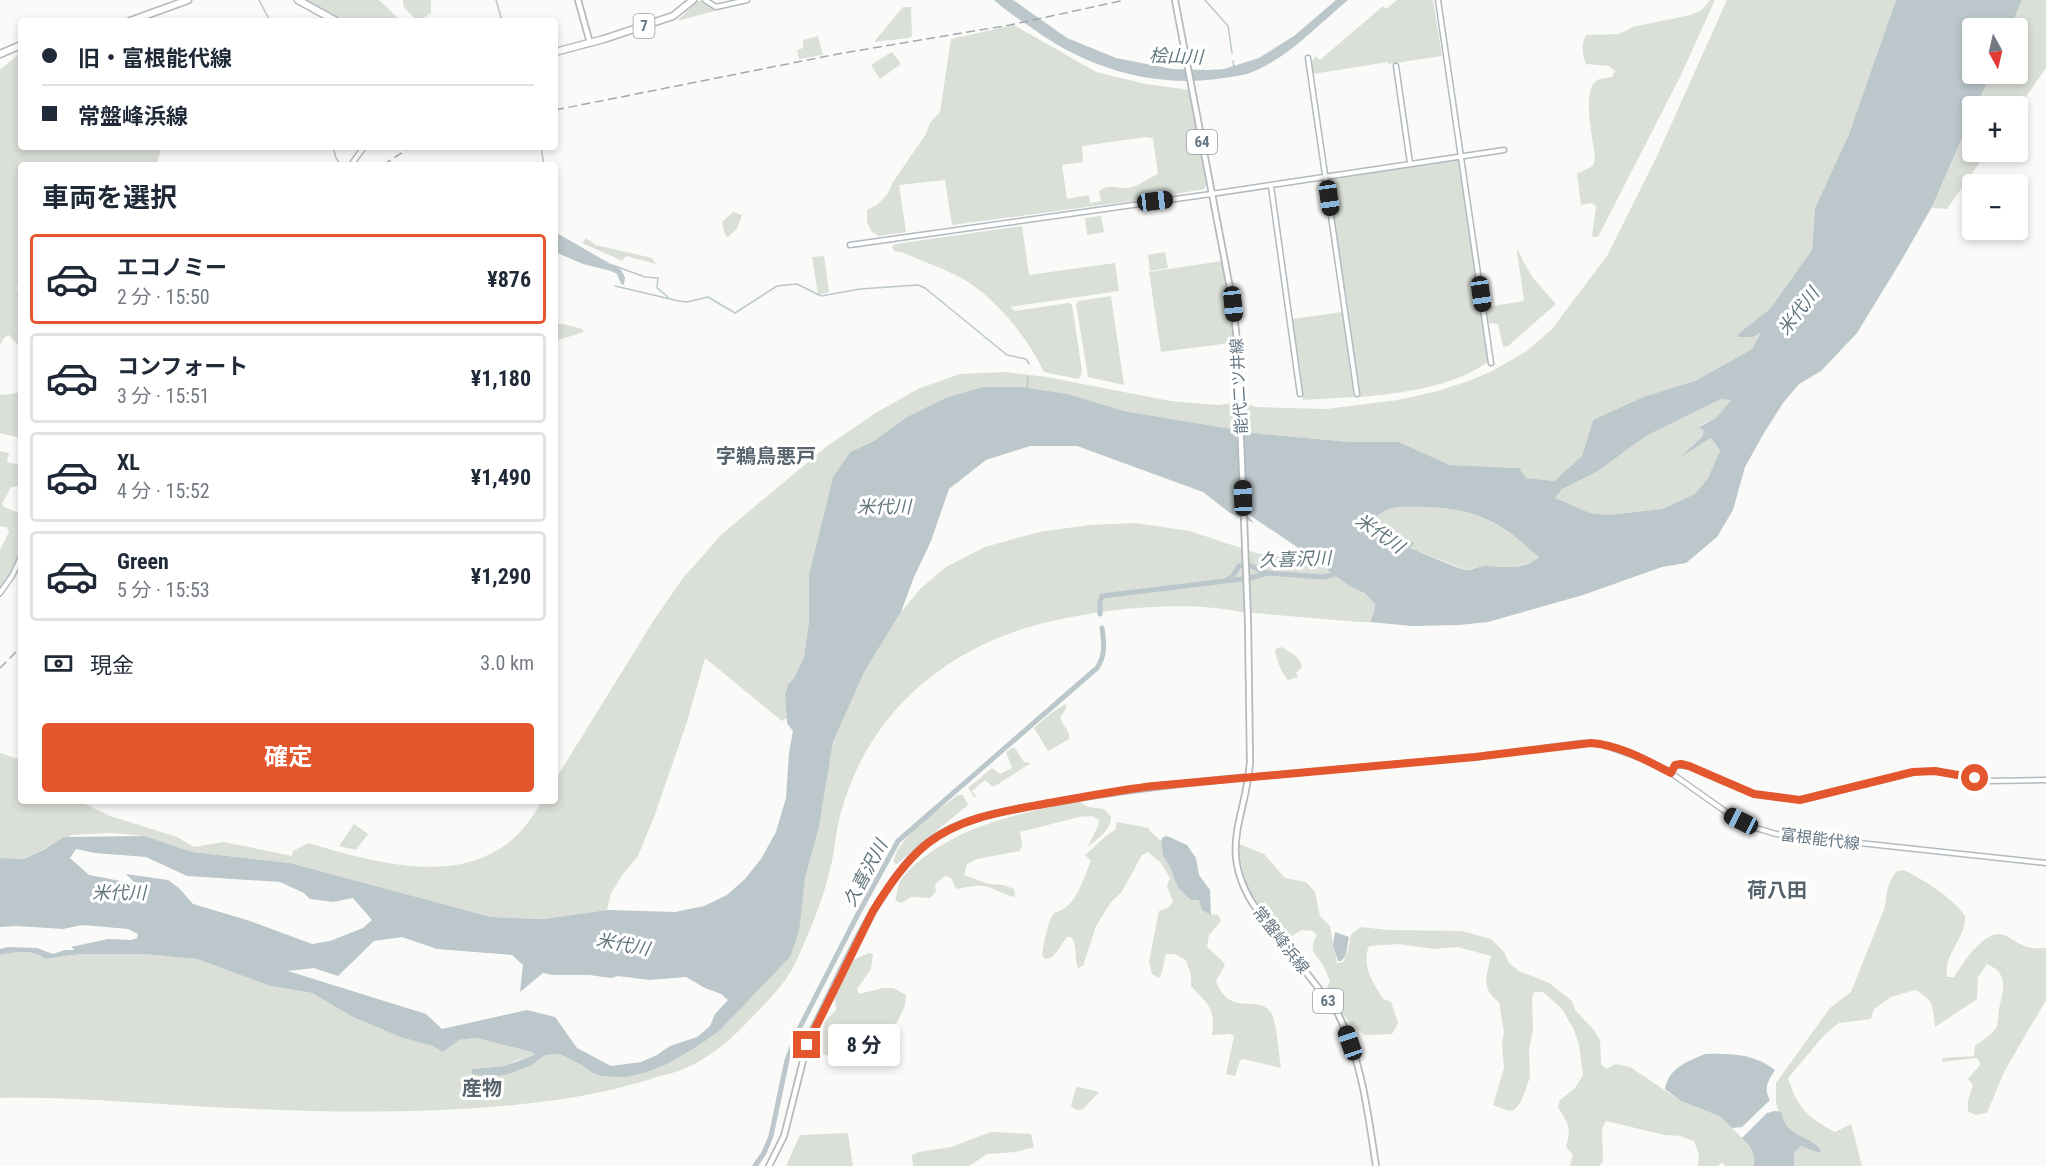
<!DOCTYPE html>
<html lang="ja">
<head>
<meta charset="utf-8">
<style>
	:root { --surface:#fff; --page:#f2f2f3; --text:#1f2937; --muted:#747a83; --line:#e0e1e3; --accent:#e4572e }
	body { margin:0; font-family:"Roboto Condensed","Noto Sans JP",sans-serif; background:var(--page); color:var(--text); height:100vh; display:flex; flex-direction:column; font-size:22px; white-space:nowrap }
	* { box-sizing:border-box; margin:0 }
	p { font-size:20px; color:var(--muted) }
	.icon { flex:none; width:33px; height:33px; fill:none; stroke:currentColor; stroke-width:2; stroke-linecap:round; stroke-linejoin:round }
	.map { position:relative; flex:1; overflow:hidden }
	.drawer { position:absolute; left:18px; top:162px; width:540px; height:642px; display:flex; flex-direction:column; background:var(--surface); border-radius:6px; box-shadow:0 3px 9px #0003 }
	.drawer>* { flex:none }
	.guide { position:absolute; left:18px; top:18px; width:540px; height:132px; border-radius:6px; box-shadow:0 3px 9px #0003; display:grid; align-content:center; height:132px; padding:0 24px; background:var(--surface) }
	.needle { width:39px; rotate:172deg }
	.buttons { position:absolute; left:1962px; top:18px; display:grid; gap:12px }
	.buttons a { display:grid; place-items:center; width:66px; height:66px; border-radius:6px; background:var(--surface); box-shadow:0 3px 9px #0003; font-size:30px }
	.end { position:absolute; width:27px; height:27px; margin:-14px; border:8px solid #e4572e; background:#fff; box-shadow:0 0 0 3px #fff }
	.from { border-radius:50% }
	.bubble { position:absolute; height:42px; border-radius:6px; background:var(--surface); box-shadow:0 3px 9px #0003; font-size:20px; font-weight:700; line-height:42px; text-align:center }
	.car { position:absolute; width:18px; height:36px; margin:-18px -9px; border-radius:8px; box-shadow:0 0 4px 2px #0007; background:linear-gradient(#222 24%,#8ab4d8 0 40%,#222 0 76%,#8ab4d8 0 86%,#222 0) }
	.guide b { display:flex; align-items:center; gap:21px; height:57px; font-size:22px }
	.guide b+b { border-top:2px solid var(--line) }
	.guide i { width:15px; height:15px; background:var(--text) }
	ul { padding:0; list-style:none }
	li { display:flex; align-items:center; gap:18px; height:90px; margin:0 12px 9px; padding:0 12px; border:3px solid var(--line); border-radius:6px }
	li div { flex:1 }
	li b { display:block; font-size:22px }
	li em { font-style:normal; font-weight:700 }
	li.current { border-color:var(--accent) }
	li>.icon { width:54px; height:54px; stroke-width:1.5 }
	h2 { padding:0 24px; font-size:27px; line-height:72px }
	.pay { display:flex; align-items:center; gap:15px; height:66px; padding:0 24px; font-size:22px }
	.pay p { margin-inline-start:auto }
	.cta { display:flex; gap:12px; margin-top:auto; padding:12px 24px }
	.cta a { flex:1; height:69px; border-radius:6px; background:var(--accent); color:#fff; font-size:24px; font-weight:700; line-height:69px; text-align:center }
	.map>svg:first-child { display:block }
	.green { fill:#dadfd7; fill-rule:evenodd }
	.water { fill:#bbc7cb; fill-rule:evenodd }
	.lines { fill:none; stroke-linecap:round; stroke-linejoin:round }
	.stream { stroke:#bbc7cb; stroke-width:1.5 }
	.river { stroke:#bbc7cb; stroke-width:5 }
	.secondary-casing { stroke:#b3babf; stroke-width:7 }
	.primary-casing { stroke:#b5babe; stroke-width:8 }
	.highway-casing { stroke:#b4b9bd; stroke-width:9 }
	.secondary { stroke:#fff; stroke-width:4 }
	.primary { stroke:#fff; stroke-width:4.5 }
	.highway { stroke:#fff; stroke-width:6 }
	.rail { stroke:#a2aab0; stroke-width:1.5; stroke-dasharray:9 4.5; stroke-linecap:butt }
	.route { stroke:#e4572e; stroke-width:8 }
	.labels { text-anchor:middle; dominant-baseline:central; stroke-width:6; stroke-linejoin:round; paint-order:stroke }
	.shield { fill:#fff; stroke:#939fa8; stroke-width:1.5 }
	.shield-label { font-size:15px; font-weight:bold; fill:#657683 }
	.street-label { font-size:16px; fill:#657683; stroke:#fff }
	.water-label { font-size:18px; font-style:italic; fill:#60757c; stroke:#fff }
	.quarter-label { font-size:20px; font-weight:bold; fill:#57646e; stroke:#fff }
</style>
</head>
<body>
<div class="map">
<svg width="2046" height="1166" viewBox="0 0 2046 1166">
	<rect width="100%" height="100%" fill="#fafaf8"/>
	<path class="green" d="M301,0H379L401,21H327Z
		M403,0H431V13L418,21L404,8Z
		M1397,0H1433L1442,56L1388,64V62L1313,74L1312,61L1316,56L1320,60L1383,6L1386,9Z
		M1710,0H1715L1681,75L1598,237H1592L1596,206L1591,203L1581,205L1577,174L1593,166L1595,159C1594,141 1580,89 1598,80C1601,78 1608,78 1612,77L1615,71L1609,66L1586,64C1582,54 1581,45 1586,35L1619,34L1633,27L1690,15L1702,10Z
		M1727,0H1896L1849,134L1815,208L1812,250L1771,309L1738,334L1762,330L1752,349L1695,381L1643,397L1593,420L1582,456L1554,481L1526,478L1519,468L1450,465L1399,442H1350L1262,434L1124,411L1068,394L1022,387H983L907,417L874,441L850,452L833,477L809,574V621L804,657L794,678L788,684L785,695L787,718L782,721L705,658L687,722L654,817L638,856L623,874L611,893L607,910L544,919L491,917L290,863L192,852L145,836L111,833L72,835L24,859L0,858V753L21,760V801H79L110,816L177,837L194,847L224,842L292,856L293,851L308,843C363,859 438,882 492,853C515,842 530,822 542,801H555V780L654,620L683,578L722,534L826,447L877,412L920,388L960,374L1005,372L1047,377L1170,401L1218,405L1243,402L1256,407L1326,409L1398,400L1434,392L1469,381L1492,371L1527,351L1552,329L1607,256L1657,156Z
		M2022,0H2046V68L2018,108V106H1976L1991,74H2018V28H2010Z
		M698,1C706,0 710,9 718,10L677,21Z
		M903,7H911L912,36L909,38L874,42Z
		M1014,25L1096,72L1146,84L1190,90L1207,184L1204,189L1154,198L952,225L945,180L899,185L906,232L879,236L872,232L867,222V210L877,205L887,195L893,182L926,134L930,123L940,112L951,39ZM1146,137L1153,138L1158,174C1149,178 1140,185 1132,187C1120,191 1110,182 1099,191L1101,201L1090,203L1089,195L1067,199L1062,165L1083,162L1082,146Z
		M818,36L823,55L799,59L797,50L803,48V40Z
		M21,52V147H162L156,165H21V284L18,283L17,289L21,301V346L18,345L9,335L4,338L0,345V70Z
		M892,52L901,64L880,79L871,65Z
		M1972,115V152H1987L1947,209L1932,208Z
		M1458,159L1488,362C1452,387 1403,393 1360,397L1327,178Z
		M733,212L742,215L737,229L728,237L725,235L722,222Z
		M1101,216L1104,232L1087,235L1085,218Z
		M1022,226L1029,275L1115,263L1119,291L1010,307L1015,311L1069,303L1072,305L1082,371L1081,376L1078,379L1044,372C1028,338 997,300 965,280C946,269 924,262 904,253L894,251L892,246L896,244Z
		M586,238L596,245L652,258L656,264L626,256L622,261C609,254 596,250 582,243Z
		M1518,250L1524,263L1533,278L1556,304L1508,346L1503,347L1498,324L1489,323L1486,307L1524,301L1517,251Z
		M1165,252L1168,268L1150,271L1148,255Z
		M824,256L829,292L818,295L812,257Z
		M1222,261L1234,335L1237,393L1232,394L1230,343L1161,352L1149,272Z
		M1111,296L1124,385L1088,377L1076,304L1078,301Z
		M1342,312L1354,397L1303,400L1292,319Z
		M555,324H563L582,329L584,332L555,341Z
		M21,392V438L0,433V394L5,395Z
		M1721,399H1732L1716,418L1699,426L1704,431L1702,437L1683,454L1711,438L1720,452L1708,478L1695,494L1662,509L1608,515L1590,513L1554,498L1562,489L1598,471L1646,436Z
		M0,451L9,453L7,462L21,465V486L11,487L2,504L4,507L21,514C21,548 22,560 0,588V550L9,532L7,527L0,526Z
		M1400,507C1442,506 1478,508 1513,535C1522,542 1530,550 1539,556L1533,562L1512,567L1496,569L1484,566L1466,570L1410,548L1413,544L1399,535L1380,530L1369,521L1388,509Z
		M1135,523L1190,531L1256,553L1290,558L1306,555L1349,586L1362,592L1375,604L1374,614L1370,622H1359L1242,612C1185,600 1105,608 1048,622C946,646 867,713 840,816C836,831 835,846 832,861C826,891 815,918 803,946C798,957 793,969 786,979C776,993 763,1006 751,1018C733,1038 711,1057 686,1068C677,1072 667,1074 657,1077C604,1094 558,1101 503,1106C413,1114 323,1112 233,1108C155,1105 78,1096 0,1098V955C15,952 33,949 45,959L80,954H144L197,959L270,986L312,993L353,1017L400,1037L434,1046L443,1052L459,1040L477,1038L532,1052L535,1056L517,1060L504,1066L472,1069L473,1074L532,1065L545,1055L560,1054L580,1064L593,1073L667,1064L695,1048L718,1031L790,957L805,878L819,827L833,742L863,673L901,612L920,589L946,567L985,547L1039,532L1089,525Z
		M1281,647C1290,652 1300,656 1302,667L1296,673L1298,677L1288,680C1281,673 1278,662 1275,652L1276,649Z
		M1065,704L1067,707L1060,718L1069,734V739L1048,751L1034,728L1050,714Z
		M1013,747L1015,748L1024,762L1031,763L995,786H992L985,780L972,791L976,796L975,798L968,788L992,768L1000,774L1012,768L1006,752Z
		M958,795H963L968,805L920,844L897,864L894,863C894,840 939,808 958,795Z
		M1078,801L1088,807L1104,809L1111,817C1111,829 1098,840 1088,846L1098,826L1099,820L1092,816L1079,817L1020,832L1022,845L1020,851L977,859L967,864L964,875L989,884L1003,885L1014,889L1015,897C1003,895 994,887 982,886C974,885 964,888 956,889L951,878L945,876L935,884L936,891L930,898L911,897L901,903L895,900C897,894 897,888 900,882C907,869 921,859 934,850C977,821 1028,812 1078,801Z
		M1117,822L1149,828L1150,831L1161,841L1163,856L1170,867L1178,888L1191,900H1199L1210,914L1218,915L1221,921L1209,935L1207,946C1213,954 1220,957 1225,965L1216,981C1230,1019 1259,993 1271,1013C1277,1022 1279,1056 1281,1068L1243,1059L1240,1061L1235,1076L1226,1074L1234,1036L1229,1034L1212,1035C1216,1009 1208,1004 1191,986V975L1186,960L1174,954H1166C1163,962 1164,971 1159,978L1152,974L1149,962L1159,911L1168,908L1173,902L1167,886L1170,878L1161,863L1148,852L1142,855L1121,893L1111,902L1096,926L1083,966L1078,968C1074,958 1078,946 1071,937H1067C1060,945 1056,959 1045,959L1042,955L1045,937L1050,920L1054,913C1077,907 1082,881 1091,861L1085,855C1095,847 1104,836 1115,830Z
		M354,824L368,834L356,850L339,846Z
		M1239,844L1264,854L1285,878L1306,882L1315,892L1320,916L1330,926L1337,963L1343,962L1348,951L1351,934L1361,927L1388,930L1462,931L1491,939L1504,952L1509,963L1519,971L1549,983L1572,1001L1575,1010L1593,1029L1600,1040L1601,1064L1606,1069L1616,1064L1630,1067L1681,1101L1719,1116L1751,1146L1754,1154V1166H1725L1722,1162L1718,1166H1698L1699,1155L1694,1141L1680,1136L1665,1135L1606,1121L1602,1128L1603,1162L1599,1166H1570L1573,1155L1566,1147C1572,1127 1568,1124 1558,1107L1560,1100L1575,1088L1583,1075L1579,1045L1574,1030L1562,1009L1543,992H1534L1532,999L1533,1028L1529,1051L1530,1077L1521,1102L1514,1110L1509,1111L1493,1105L1504,1068L1502,1044L1504,1032L1499,1002C1480,989 1487,975 1491,956L1458,947L1434,949L1399,944L1369,946C1361,966 1373,982 1383,999L1391,1002L1398,1023L1392,1034L1364,1035C1349,1022 1333,1007 1327,988L1330,981C1328,976 1326,971 1324,967C1316,953 1307,952 1317,935L1313,931L1302,930L1285,940C1257,905 1242,891 1239,844Z
		M1904,870C1925,881 1951,896 1965,916C1967,937 1943,954 1947,977H1954C1963,964 1985,926 2006,936C2023,945 2025,950 2046,948V1000L2004,1072L1987,1113L1975,1115L1968,1111V1100L1973,1085L1968,1079L1980,1065L1979,1060L1975,1058L1943,1062L1942,1058L1974,1056L1975,1046C1982,1040 1991,1036 1996,1028C1999,1022 1998,1015 1999,1009C2003,990 2010,974 1987,964L1978,977L1977,999L1935,1027C1933,1008 1934,999 1915,990L1891,997L1874,1009L1871,1019L1839,1023L1826,1033L1788,1078C1797,1107 1808,1118 1835,1132L1851,1124L1862,1166H1794V1153L1801,1146L1819,1153L1817,1146L1794,1134L1782,1121L1776,1103V1083L1830,1008L1851,992L1885,907C1886,894 1888,881 1897,871Z
		M869,953L873,954L871,969L857,989L859,994L883,988H893L906,995L905,1006L886,1045L854,1037L840,1041L835,1057L817,1053L825,1021L836,1010L835,997L853,960Z
		M1079,1087L1099,1092L1083,1109L1076,1110L1071,1106L1076,1088Z
		M991,1132L1031,1134L1034,1147L1015,1152L987,1154L969,1166H913L912,1155L919,1152L951,1147Z
		M848,1133L853,1166H786L800,1135Z"/>
	<path class="water" d="M994,0H1013L1067,38L1116,58L1172,69L1208,70L1224,69L1259,58L1294,36L1336,0H1348C1318,25 1293,53 1257,70C1245,76 1230,77 1217,79C1153,87 1091,69 1039,33C1024,22 1008,13 994,0Z
		M1896,0H2022L2010,28H1972V74H1991L1976,106H1972V115L1933,205L1901,261L1857,333L1821,371L1799,384L1783,403L1764,433L1745,467L1733,510L1717,537L1686,563L1662,567L1583,595L1488,622L1459,625L1412,626L1370,622L1374,613L1375,604L1364,593L1349,586L1322,566L1312,568V559L1306,555L1303,551L1242,510L1254,523L1230,513L1203,492L1077,446H1030L986,460L949,489L931,541L914,577L901,612L864,672L833,742L819,827L805,878L799,931L790,957L719,1031L695,1048L667,1064L644,1073L625,1077L602,1076L593,1073L580,1064L560,1054L545,1055L532,1065L505,1075L490,1076L472,1074V1069L504,1066L535,1055L532,1052L477,1038L459,1040L443,1052L433,1046L400,1037L353,1017L312,993L270,986L197,959L144,954H80L45,959C33,949 15,952 0,955V949L8,947L37,948L53,954L65,950H75L71,947L108,939L131,940L137,938L138,934L128,929L82,925L63,929L16,926L0,927V858L24,859L45,849L64,837L145,836L192,852L290,863L491,917L544,919L607,910L675,912L704,906L727,895L745,879L761,859L776,832L786,798L789,753L793,731L787,723L785,695L788,684L794,678L804,657L809,621V574L833,477L850,452L874,441L907,417L946,398L983,387H1022L1068,394L1124,411L1262,434L1350,442H1399L1450,465L1519,468L1526,478L1554,481L1582,456L1593,420L1643,397L1695,381L1752,349L1761,332L1753,337H1738V334L1770,309L1812,250L1815,208L1849,134ZM1721,399L1731,400L1716,418L1699,427L1704,431L1702,437L1680,457L1711,438L1720,451L1708,478L1695,494L1662,509L1608,515L1590,513L1555,498L1562,489L1598,471L1646,436ZM1400,507C1442,506 1478,508 1513,535C1522,542 1530,550 1539,557C1525,570 1503,567 1485,566C1479,566 1473,570 1467,570C1460,570 1421,552 1410,548L1414,543C1398,535 1383,532 1369,521L1388,509ZM76,849L95,853L146,857L187,876L280,882L304,893L310,899L333,902L353,898L372,920L363,928L330,941L312,944L247,920L193,904L179,888L168,880L126,874L136,884L89,875L70,858ZM402,937L437,949L512,955L523,965L520,992L543,973L553,975H589L611,978L618,976L649,980L686,977L705,988L721,994L728,1000L715,1014L710,1026L697,1037L670,1046L657,1055L641,1062L611,1066L577,1048L555,1017L527,1010L442,1029L426,1014L288,971L314,968L338,976L374,941Z
		M555,232L621,270L625,277L624,285L621,284L617,274L611,271L583,264L555,252Z
		M1167,836L1187,845L1196,858L1199,875L1210,890L1211,915L1202,910L1199,900H1191L1178,888L1170,867L1163,856L1161,841L1163,837Z
		M1335,932L1349,937C1347,945 1348,956 1341,961H1338L1333,945Z
		M1705,1054C1730,1053 1755,1054 1775,1070C1768,1081 1763,1088 1770,1100L1742,1127L1732,1128L1719,1116L1681,1101L1665,1089C1669,1068 1686,1062 1705,1054Z
		M1775,1111L1781,1112C1786,1138 1808,1134 1821,1150L1819,1153L1801,1146L1794,1153V1166H1754C1755,1153 1752,1147 1742,1138L1767,1113Z"/>
	<g class="lines">
		<path class="stream" d="M259,0L270,21
			M496,0L502,21
			M1205,0L1228,26L1232,53
			M1233,61L1234,68
			M333,147L336,158L341,165
			M541,147L544,165
			M612,265L645,277L658,278L657,288L668,297
			M615,286L679,301L687,302L708,297L735,313L777,286L797,284L821,296L860,289L918,285L925,288L1007,355L1026,359L1029,364
			M1027,388L1028,377"/>
		<path class="river" d="M1227,580L1232,577L1239,566H1251L1267,573
			M1100,614V602L1102,596L1250,578L1268,573L1324,577L1338,573
			M755,1166L764,1153L771,1136L787,1060L797,1033L857,916L898,841L1097,668C1106,654 1104,643 1102,628"/>
		<defs>
			<path id="secondary" d="M705,0L716,7L747,0
				M1438,0L1491,363
				M1308,58L1357,394
				M1396,66L1410,163
				M351,165L364,147
				M1271,186L1300,394
				M850,245L1211,194L1504,150
				M0,593L12,576L21,557
				M1671,773L1675,765L1689,766L1754,794L1800,800L1913,772L1935,771L1988,781L2046,780
				M1249,777L1475,757L1582,743L1601,744L1646,760L1671,773L1729,814L1756,828L1776,834L2046,863"/>
			<path id="primary" d="M578,0L590,43
				M1175,0L1233,304L1237,341L1248,621L1250,762C1246,818 1218,848 1253,904L1337,1012C1362,1059 1368,1114 1376,1166
				M769,1166L784,1136L807,1045L814,1027C843,971 868,907 911,858C947,817 1005,811 1056,802C1120,790 1184,783 1249,777"/>
			<path id="highway" d="M298,0L336,21
				M130,21L188,0
				M555,52L604,39L673,16L693,0
				M0,54L21,45"/>
		</defs>
		<use href="#secondary" class="secondary-casing"/>
		<use href="#primary" class="primary-casing"/>
		<use href="#highway" class="highway-casing"/>
		<use href="#secondary" class="secondary"/>
		<use href="#primary" class="primary"/>
		<use href="#highway" class="highway"/>
		<path class="rail" d="M555,110L843,53L1010,25L1125,0
			M383,165L411,147
			M0,668L21,647"/>
	</g>
	<g class="lines">
		<path class="route" d="M807,1045L873,911C888,887 905,861 928,843C963,816 1007,811 1049,803C1084,797 1118,790 1154,786L1475,757L1591,743C1619,745 1646,760 1671,773L1675,765L1681,764L1689,766L1754,794L1800,800L1913,772L1935,771L1975,778"/>
	</g>
	<g class="labels">
		<g class="shield">
			<rect x="633.5" y="14" width="21" height="24" rx="4.5"/>
			<rect x="1187" y="130" width="30" height="24" rx="4.5"/>
			<rect x="1313" y="989" width="30" height="24" rx="4.5"/>
		</g>
		<g class="shield-label">
			<text x="644" y="26">7</text>
			<text x="1202" y="142">64</text>
			<text x="1328" y="1001">63</text>
		</g>
		<g class="street-label">
			<text transform="translate(1239 386) rotate(-93)">能代二ツ井線</text>
			<text transform="translate(1820 839) rotate(7)">富根能代線</text>
			<text transform="translate(1281 940) rotate(52)">常盤峰浜線</text>
		</g>
		<g class="water-label">
			<text transform="translate(1176 56) rotate(2)">桧山川</text>
			<text transform="translate(1798 311) rotate(-52)">米代川</text>
			<text x="884" y="506">米代川</text>
			<text transform="translate(1380 533) rotate(35)">米代川</text>
			<text transform="translate(1295 559) rotate(-2)">久喜沢川</text>
			<text transform="translate(865 873) rotate(-62)">久喜沢川</text>
			<text x="119" y="892">米代川</text>
			<text transform="translate(623 944) rotate(11)">米代川</text>
		</g>
		<g class="quarter-label">
			<text x="766" y="456">字鵜鳥悪戸</text>
			<text x="1777" y="890">荷八田</text>
			<text x="482" y="1088">産物</text>
		</g>
	</g>
</svg>
<div class="buttons">
<a><svg class="needle" viewBox="-14 -14 28 28"><path d="M0-13l5 13h-10z" fill="#e53935"/><path d="M0 13l5-13h-10z" fill="#747a83"/></svg></a>
<a>+</a>
<a>−</a>
</div>
<i class="end from" style="left:1975px;top:778px"></i>
<i class="end" style="left:807px;top:1045px"></i>
<div class="bubble" style="left:828px;top:1024px;width:72px">8 分</div>
<i class="car" style="left:1329px;top:198px;rotate:172deg"></i>
<i class="car" style="left:1155px;top:201px;rotate:83deg"></i>
<i class="car" style="left:1481px;top:294px;rotate:172deg"></i>
<i class="car" style="left:1233px;top:304px;rotate:174deg"></i>
<i class="car" style="left:1243px;top:498px;rotate:358deg"></i>
<i class="car" style="left:1741px;top:821px;rotate:297deg"></i>
<i class="car" style="left:1350px;top:1043px;rotate:341deg"></i>
<div class="guide">
<b><i class="from"></i>旧・富根能代線</b>
<b><i></i>常盤峰浜線</b>
</div>
<section class="drawer">
<h2>車両を選択</h2>
<ul>
<li class="current"><svg class="icon" aria-label="car" viewBox="0 0 24 24"><path d="M5 17H2v-5l4-1 3-4h7l3 4 3 1v5h-3M9 17h6M6 11h13"/><circle cx="7" cy="17" r="2"/><circle cx="17" cy="17" r="2"/></svg><div><b>エコノミー</b><p>2 分 · 15:50</p></div><em>¥876</em></li>
<li><svg class="icon" aria-label="car" viewBox="0 0 24 24"><path d="M5 17H2v-5l4-1 3-4h7l3 4 3 1v5h-3M9 17h6M6 11h13"/><circle cx="7" cy="17" r="2"/><circle cx="17" cy="17" r="2"/></svg><div><b>コンフォート</b><p>3 分 · 15:51</p></div><em>¥1,180</em></li>
<li><svg class="icon" aria-label="car" viewBox="0 0 24 24"><path d="M5 17H2v-5l4-1 3-4h7l3 4 3 1v5h-3M9 17h6M6 11h13"/><circle cx="7" cy="17" r="2"/><circle cx="17" cy="17" r="2"/></svg><div><b>XL</b><p>4 分 · 15:52</p></div><em>¥1,490</em></li>
<li><svg class="icon" aria-label="car" viewBox="0 0 24 24"><path d="M5 17H2v-5l4-1 3-4h7l3 4 3 1v5h-3M9 17h6M6 11h13"/><circle cx="7" cy="17" r="2"/><circle cx="17" cy="17" r="2"/></svg><div><b>Green</b><p>5 分 · 15:53</p></div><em>¥1,290</em></li>
</ul>
<div class="pay"><svg class="icon" aria-label="cash" viewBox="0 0 24 24"><path d="M3 7h18v10H3z"/><circle cx="12" cy="12" r="2"/></svg>現金<p>3.0 km</p></div>
<div class="cta"><a>確定</a></div>
</section>
</div>
</body>
</html>
